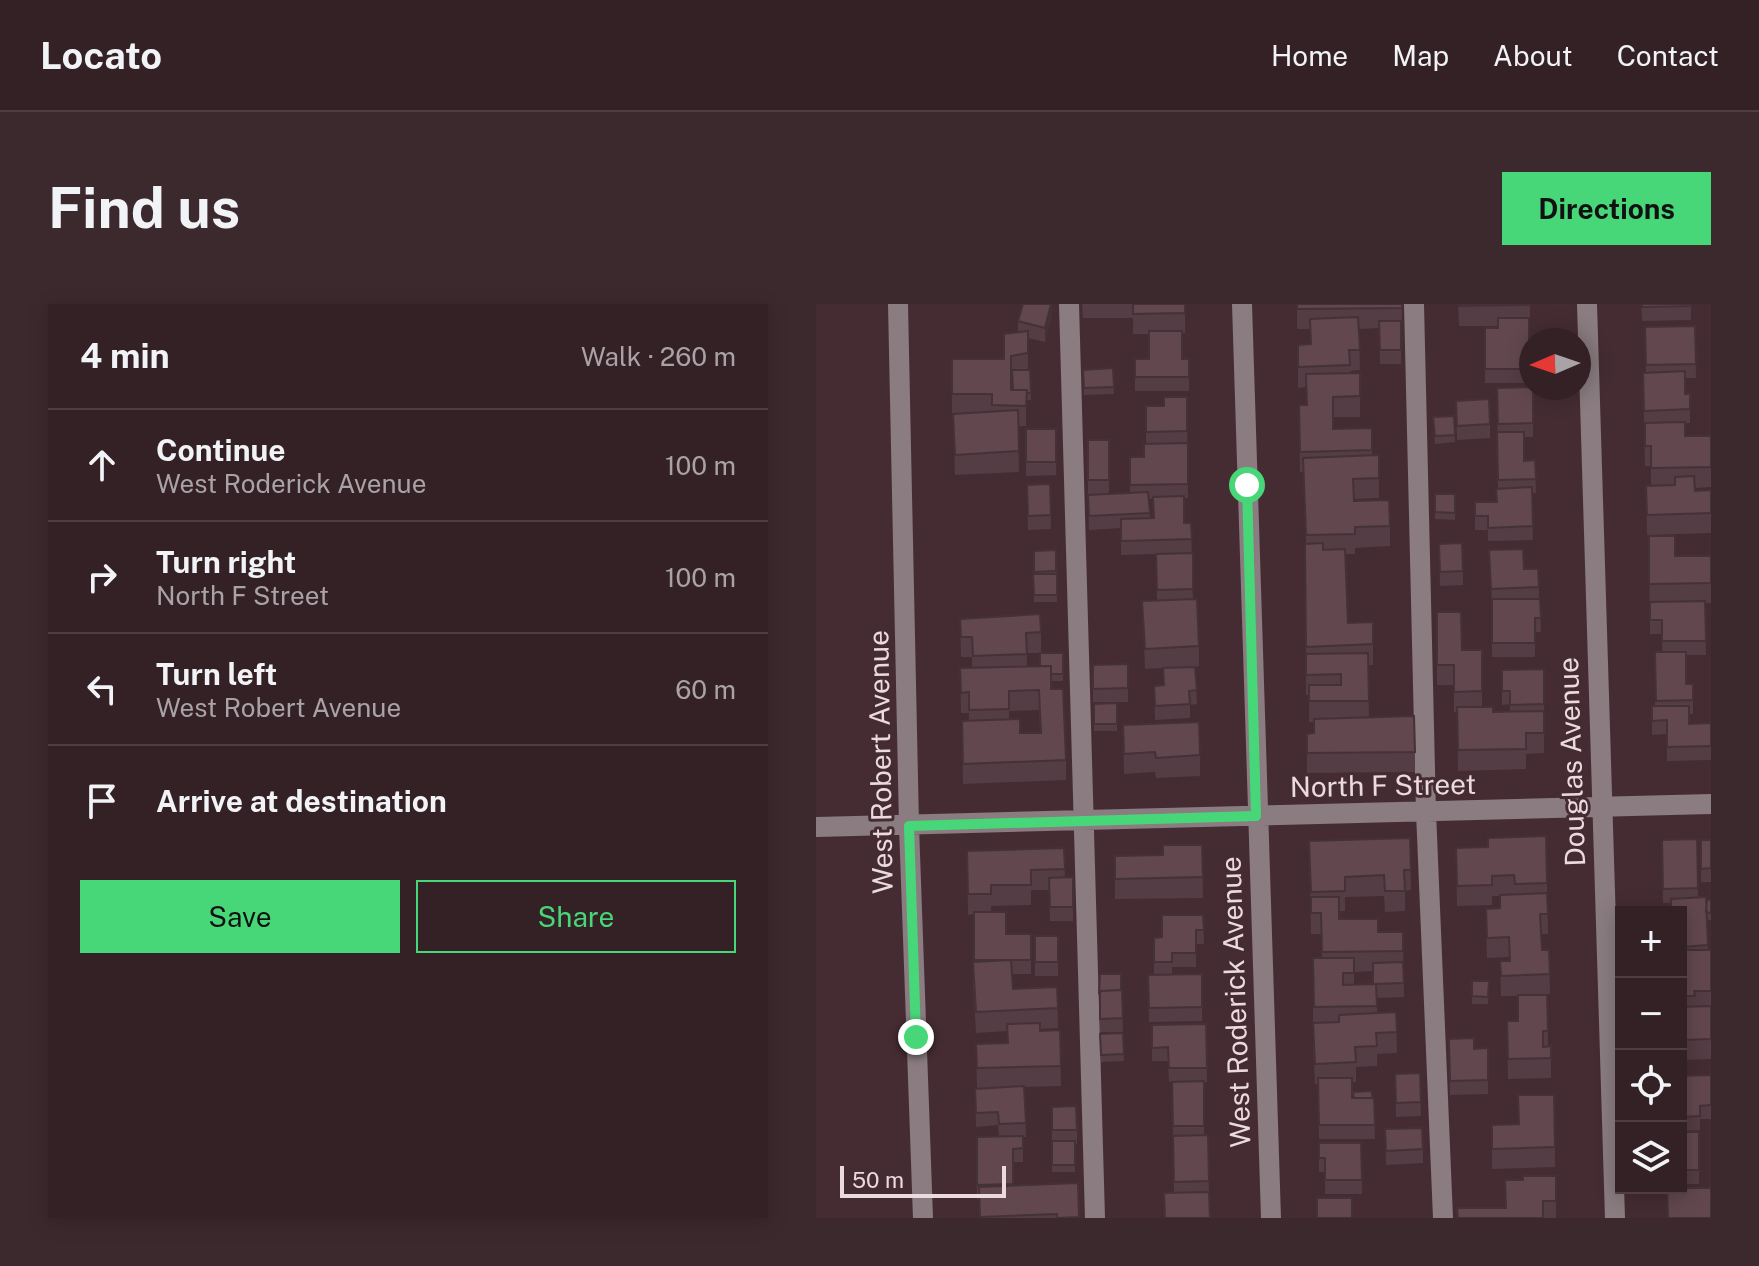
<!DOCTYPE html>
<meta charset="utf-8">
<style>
:root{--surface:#342126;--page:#3c292e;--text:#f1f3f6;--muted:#a9a3a7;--line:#4e3e43;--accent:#48d778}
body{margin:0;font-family:"Public Sans",sans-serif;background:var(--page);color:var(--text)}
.controls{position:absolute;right:24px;bottom:24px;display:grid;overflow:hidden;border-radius:0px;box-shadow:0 4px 20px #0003}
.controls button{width:72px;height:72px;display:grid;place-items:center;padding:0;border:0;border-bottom:2px solid var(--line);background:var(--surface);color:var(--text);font:40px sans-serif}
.compass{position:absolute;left:703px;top:24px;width:72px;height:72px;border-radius:50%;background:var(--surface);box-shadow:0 4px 20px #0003;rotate:268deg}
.scale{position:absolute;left:24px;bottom:20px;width:166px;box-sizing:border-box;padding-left:8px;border:4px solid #ebdbdf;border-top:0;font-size:22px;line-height:28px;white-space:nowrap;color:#ebdbdf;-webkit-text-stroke:6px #452c33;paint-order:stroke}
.stop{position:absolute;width:24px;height:24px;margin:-18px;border:6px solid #48d778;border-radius:50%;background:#fff}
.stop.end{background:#48d778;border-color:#fff;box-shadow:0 2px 8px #0008}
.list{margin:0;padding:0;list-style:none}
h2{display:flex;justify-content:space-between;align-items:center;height:104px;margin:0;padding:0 32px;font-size:34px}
h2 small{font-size:26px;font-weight:400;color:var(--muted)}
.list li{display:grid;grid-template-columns:52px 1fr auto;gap:24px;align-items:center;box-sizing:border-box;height:112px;padding:0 32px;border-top:2px solid var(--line)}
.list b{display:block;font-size:30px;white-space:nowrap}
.list p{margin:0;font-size:26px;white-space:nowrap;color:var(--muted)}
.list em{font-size:26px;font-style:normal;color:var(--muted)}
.actions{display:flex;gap:16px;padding:24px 32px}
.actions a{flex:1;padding:18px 0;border:2px solid var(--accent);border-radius:0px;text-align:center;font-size:28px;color:var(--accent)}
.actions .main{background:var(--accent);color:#111}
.icon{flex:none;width:44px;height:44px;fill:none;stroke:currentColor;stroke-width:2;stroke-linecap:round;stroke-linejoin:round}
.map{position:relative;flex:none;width:895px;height:914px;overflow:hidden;border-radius:0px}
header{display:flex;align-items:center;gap:48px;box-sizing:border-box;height:112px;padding:0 40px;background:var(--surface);border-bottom:2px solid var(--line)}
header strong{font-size:38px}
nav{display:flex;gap:44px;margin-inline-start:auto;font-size:28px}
.intro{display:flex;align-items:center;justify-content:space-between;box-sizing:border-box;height:192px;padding:0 48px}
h1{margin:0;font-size:56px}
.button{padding:20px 36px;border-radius:0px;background:var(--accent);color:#111;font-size:28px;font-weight:700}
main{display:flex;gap:48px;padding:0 48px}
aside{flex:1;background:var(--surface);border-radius:0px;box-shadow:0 4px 20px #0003}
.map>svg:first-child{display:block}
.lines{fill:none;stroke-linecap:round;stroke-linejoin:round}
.minor{stroke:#8a7c80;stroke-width:20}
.wall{fill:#543d44;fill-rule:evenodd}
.shaded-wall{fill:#453237}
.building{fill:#62474f;stroke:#453237;stroke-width:2}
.route{stroke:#48d778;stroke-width:10}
.labels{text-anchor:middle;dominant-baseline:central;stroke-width:6;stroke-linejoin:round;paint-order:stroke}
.street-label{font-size:28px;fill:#ebdbdf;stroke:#452c33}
</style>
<header>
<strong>Locato</strong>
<nav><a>Home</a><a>Map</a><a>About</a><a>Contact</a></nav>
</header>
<div class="intro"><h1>Find us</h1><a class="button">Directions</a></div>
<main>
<aside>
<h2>4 min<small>Walk · 260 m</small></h2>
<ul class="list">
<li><svg class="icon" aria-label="ahead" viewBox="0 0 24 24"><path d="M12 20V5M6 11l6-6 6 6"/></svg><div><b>Continue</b><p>West Roderick Avenue</p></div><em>100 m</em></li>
<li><svg class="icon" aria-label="right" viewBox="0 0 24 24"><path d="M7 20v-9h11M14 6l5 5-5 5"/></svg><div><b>Turn right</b><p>North F Street</p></div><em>100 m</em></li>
<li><svg class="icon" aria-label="left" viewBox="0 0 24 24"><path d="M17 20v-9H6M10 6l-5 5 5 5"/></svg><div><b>Turn left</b><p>West Robert Avenue</p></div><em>60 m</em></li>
<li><svg class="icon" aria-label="arrive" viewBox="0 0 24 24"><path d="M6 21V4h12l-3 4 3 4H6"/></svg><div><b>Arrive at destination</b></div></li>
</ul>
<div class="actions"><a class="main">Save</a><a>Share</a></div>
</aside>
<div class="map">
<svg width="895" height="914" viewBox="0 0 895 914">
<rect width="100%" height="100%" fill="#452c33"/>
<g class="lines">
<!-- minor -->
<path class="minor" d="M82 0 93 522 107 914
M253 0 279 914
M426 0 455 914
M598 0 610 508 627 914
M771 0 799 914
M0 523 895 500"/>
</g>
<!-- wall -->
<path class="wall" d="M266 0H369V29H366V55H373V87H319V55H333V30H317V14H267Z
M481 0H586L585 60H564L563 24 543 25 544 66 534 67V69H544V113H517V125L556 124V151H563V194L538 195V197L574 222V242L539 244V250H529L532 319 557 318V361H552L553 413 598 412 599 468 491 469V430L498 429V418H493V391H490V240L487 168H484L483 101H490V83L482 84V41H494V25H481Z
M642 0H714V21H713V79H669V24H682V22H643Z
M825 0H875V16L826 17Z
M236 12 229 38 212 34V66H214L215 96H210V122H202L203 168 139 171 137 110H136V55H188L202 28V17Z
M879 22 880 74H869V90L874 105V119H869V132H895V183L879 184V187L895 186V229L831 231 830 182H835V162H829L827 69 830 68 829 23Z
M297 64 298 90 268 91 267 66Z
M681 84 717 119V133H708V157L719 156 720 189H716L717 236 672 237V226H659V198H680L682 185Z
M371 93 372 194H368V219H375L377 295 383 342V362L379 363 381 400 374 401V414L339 416 338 382H347V364L329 365 326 297 341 296 340 250 305 251V224L273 226 272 191 314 189V153H328L330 140V102H348ZM333 195H337V214H334Z
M640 97 674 120V134L641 136Z
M638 112 639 138 619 140 617 113Z
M210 125H240V171L210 172Z
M272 136H293V190H272Z
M234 180 235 225 212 226 211 181Z
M619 190H639V216L619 215Z
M833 232 859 252H895V299H889L890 351H870V380H877V410H873V420L895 419V456L851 457V430L836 431V402H839V348H846V330H834Z
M623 240 647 267V281L624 282Z
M240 246 241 298H218V247Z
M673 246 708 265 723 283V295H724L725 328H719V353H676V299Z
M621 308 646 346H666V403L677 408 694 407V400L686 401V366L728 365V449L710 450V465L642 467 641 408H638V381H621Z
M144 315 225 328V349H211V362H224L247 349V377H235V385L250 456V476L147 480 146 417H153V409H145L144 364 156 363V353H145ZM223 406 224 429H204L193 415V407Z
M312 360V398H277V361Z
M301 399V427H278V400Z
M307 421 384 451V472L340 474 339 468 308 470Z
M594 534 595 586 589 587V607L569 608 568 592 529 593V607H523V615L562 628H587L588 693 561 694V709L580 708 581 749 561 750V762L540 763V778H536V794H558L559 835H503L502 780H499L497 740V654H506L505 630H495L493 537ZM557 667V680L538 681V668Z
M881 535 882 593 890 606 895 596V616H891L892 646H895V755L865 756V608H855V599H847L846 536Z
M885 536H895V578H885Z
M386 541 387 594 299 595V552L347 551Z
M248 544 249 573H257V617H234L233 586H215V601L175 602V608L190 630H215V670H196L197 685 241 683 242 724 224 725V727L244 726 245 782 208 783 210 833H207V858H197V882L262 879 263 914H163V895H161V833L183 832 182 821 160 823 159 785 161 784 160 740 191 739V727L160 729 157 678 158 610 152 611 151 547Z
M640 544 731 579 732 630H725L726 646H733L734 690 709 691H731L732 743 735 742V774L692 775 691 717H702V692H685L684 657H693V653L671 654 670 625V605L684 604V592H676V601L641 602Z
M387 611 388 640H380V663H356V671L386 703V717L333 718 332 671H338V634L346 633Z
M219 632H242V672H219Z
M656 677H673L672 700H656Z
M306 686 307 728H284V697Z
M390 720 391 778H388V831H392L393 888 358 889 356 778H353L352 757H336V721Z
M307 729 308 757 285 758 284 730Z
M633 735 658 745 672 744V790L634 791Z
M604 769 605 812 580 813 579 770Z
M895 771V815H884V826L865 827V772Z
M236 803 261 826V840H259V868H236Z
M676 821 739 843V863L676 865Z
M569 825 607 845V859L570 861Z
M865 828H883V880H865Z
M503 839H545L546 890H509V868H503Z
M740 872V914H642L689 904 707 876Z"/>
<!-- shaded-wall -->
<path class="shaded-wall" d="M236 0V12L229 38V24Z"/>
<!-- building -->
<path class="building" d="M207 0H235L229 24 202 17Z
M317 0H369V9L317 10Z
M481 0H586V4L481 5Z
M643 0H714V1L643 2Z
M826 0H875V2L826 3Z
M542 13 544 46H533L534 61 482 63V41L495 40 494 15Z
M682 14H713V65H669V24H682Z
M563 17H585V46H564Z
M879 22 880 60 830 61 829 23Z
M212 27V49L195 52V86H211L210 102 176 101V90H136V55H188V30Z
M333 27H366V55H373V73H319V55H333Z
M297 64 298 83 268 84 267 66Z
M196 66H214L215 89H211V86H197Z
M869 67V90H874V105L828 107 827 69Z
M544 69V92L517 93V125L556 124V146L484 148 483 101H491L490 70Z
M715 83 717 84V119L682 120 681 84Z
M348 93H371V127L330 128V102H348Z
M673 95 674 120 641 122 640 97Z
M202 106 203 147 139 151 137 110Z
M638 112 639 131 619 132 617 113Z
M869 118V132H895V163L835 164V142H829V119Z
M210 125H240V158H210Z
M681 128H708V157L719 156 720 175 682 176Z
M272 136H293V176H272Z
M372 139V180L314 181V153H328V140Z
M563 151V174L537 175 538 197 573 196 574 222 539 223V230L490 231 487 154Z
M878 172 879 187 895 186V209L831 211 830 182 859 181V173Z
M234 180 235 211 212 212 211 181Z
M716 183 717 222 672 224V212H659V198H681L680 185Z
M332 188 334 209 273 212 272 191Z
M619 190H639V209L619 208Z
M368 192V219H375L376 235 305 237V215L338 214 337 193Z
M833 232H859V252H895V279L833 280Z
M507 239V246L529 245 532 319 557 318V340L490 343 489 240Z
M646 239 647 267 624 268 623 240Z
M707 245 708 265H722L723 283 675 285 673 246Z
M240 246V267L218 268V247Z
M377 249V285L341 286 340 250Z
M217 270H241V291H218Z
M381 295 383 342 329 345 326 297Z
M676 295H724L725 314H719V339H676Z
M889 297 890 337H846V316H834V298Z
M621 308H645L646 346H666V387L638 388V361H621Z
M224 310 225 328 210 329 211 350 157 352 156 333H145L144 315Z
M839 348H870V380H877V396L840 397Z
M224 349H247V370H235V362H224Z
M552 349 553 397H493V381H525V370L490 371V350Z
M312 360V384L277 385V361Z
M235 362V385H247L250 456 147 460 146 417 204 415V429H225L224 408 223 386 193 387V405L153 406V388L145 389 144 364Z
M379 363 381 386 373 387 374 400 339 402 338 382 348 381 347 364Z
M728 365V400L694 401V387H686V366Z
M301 399V420H278V400Z
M836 402H873V420L895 419V442L851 443V416L836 417Z
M641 403H677V408L728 407V429H710V445L642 446Z
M598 412 599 448 491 449V430L498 429V415Z
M383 418 384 451 340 454 339 448 308 450 307 421Z
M730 532 731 579 699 580 698 571 676 572V581L641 582 640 544 672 543V534Z
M594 534 595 566H588L589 587H569L568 571 529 573V587L495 588 493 537Z
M881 535 882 584 847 585 846 536Z
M885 536H895V564L885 565Z
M347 541H386L387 573 299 575V552L347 551Z
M248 544 249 565 215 566V581H175V590H152L151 547Z
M257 573V603H234L233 574Z
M731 589 732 610H724L726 646H733L734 670 685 672 684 657H694L693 633 671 634 670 605 684 604V591Z
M495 593H523V615H562V628H587V647L506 648 505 609H495Z
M890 593 892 641 865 643V608H855V595Z
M891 596H895V609L890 608Z
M158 608H190V630H215V656H158Z
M346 611H387L388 626H380V649H356V658H338V634L346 633Z
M219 632H242V658H219Z
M865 646H895V687H878L879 692H865Z
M497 654H538V669H527V681L560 680 561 702 498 703Z
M195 656 197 685 241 683 242 704 160 708 157 658Z
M587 658 588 679 557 680V659Z
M284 670H305V686L284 687 283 690Z
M386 670V703L333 704 332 671Z
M656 677H673L672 693 656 692Z
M306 686 307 714 284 715V687Z
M702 691H731L732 727H727V743L735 742V754L692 755 691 717H702Z
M895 702V735L865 736V703Z
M580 708 581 728 560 729 561 742 539 743 540 758 499 760 497 719 523 718V711Z
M224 719V727L244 726 245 762 161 764 160 740 192 739 191 720Z
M390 720 391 764H353L352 743 336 744V721Z
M307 729 308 750 285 751 284 730Z
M658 734V745L672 744V776L634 777 633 735Z
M604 769 605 798 580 799 579 770Z
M895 771V801L884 802V812L865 813V772Z
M502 774H536V794H558L559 821H503Z
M388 777V822H357L356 778Z
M208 782 210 819 183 820 182 808 160 809 159 785Z
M556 787V794H538L537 788Z
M702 791H738L739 843 676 845V821L703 820Z
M260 802 261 826H236V803Z
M606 824 607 845 570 847 569 825Z
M865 828H883V866H865Z
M392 831 393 877 358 878 357 832Z
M207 832V844L197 845V880L161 881V833Z
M236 837H259V861H236Z
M503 839H545L546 876H509V854H503Z
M707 872H740V897H727V914H642L641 904H690L689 876H707Z
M262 879 263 913 241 914V910L164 913 163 883Z
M851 884H895V914H852Z
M393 888 394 914H349L348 889Z
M501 894H536V914H501Z"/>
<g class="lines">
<!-- route -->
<path class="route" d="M100 733 93 522 440 512 431 181"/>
</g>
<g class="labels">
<!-- street labels -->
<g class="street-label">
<text transform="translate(64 458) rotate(-91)">West Robert Avenue</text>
<text transform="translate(755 458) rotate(-92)">Douglas Avenue</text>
<text transform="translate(567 481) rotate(-1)">North F Street</text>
<text transform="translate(419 698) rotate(-92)">West Roderick Avenue</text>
</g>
</g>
</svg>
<div class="controls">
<button>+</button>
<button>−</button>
<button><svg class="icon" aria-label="locate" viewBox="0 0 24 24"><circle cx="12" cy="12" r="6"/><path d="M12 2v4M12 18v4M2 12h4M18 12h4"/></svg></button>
<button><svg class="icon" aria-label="layers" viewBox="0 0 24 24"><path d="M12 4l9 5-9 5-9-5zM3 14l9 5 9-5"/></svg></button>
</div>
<svg class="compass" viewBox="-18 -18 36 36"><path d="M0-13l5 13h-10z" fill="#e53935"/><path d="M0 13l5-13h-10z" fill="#a9a3a7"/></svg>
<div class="scale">50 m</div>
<div class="stop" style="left:431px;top:181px"></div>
<div class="stop end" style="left:100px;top:733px"></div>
</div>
</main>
